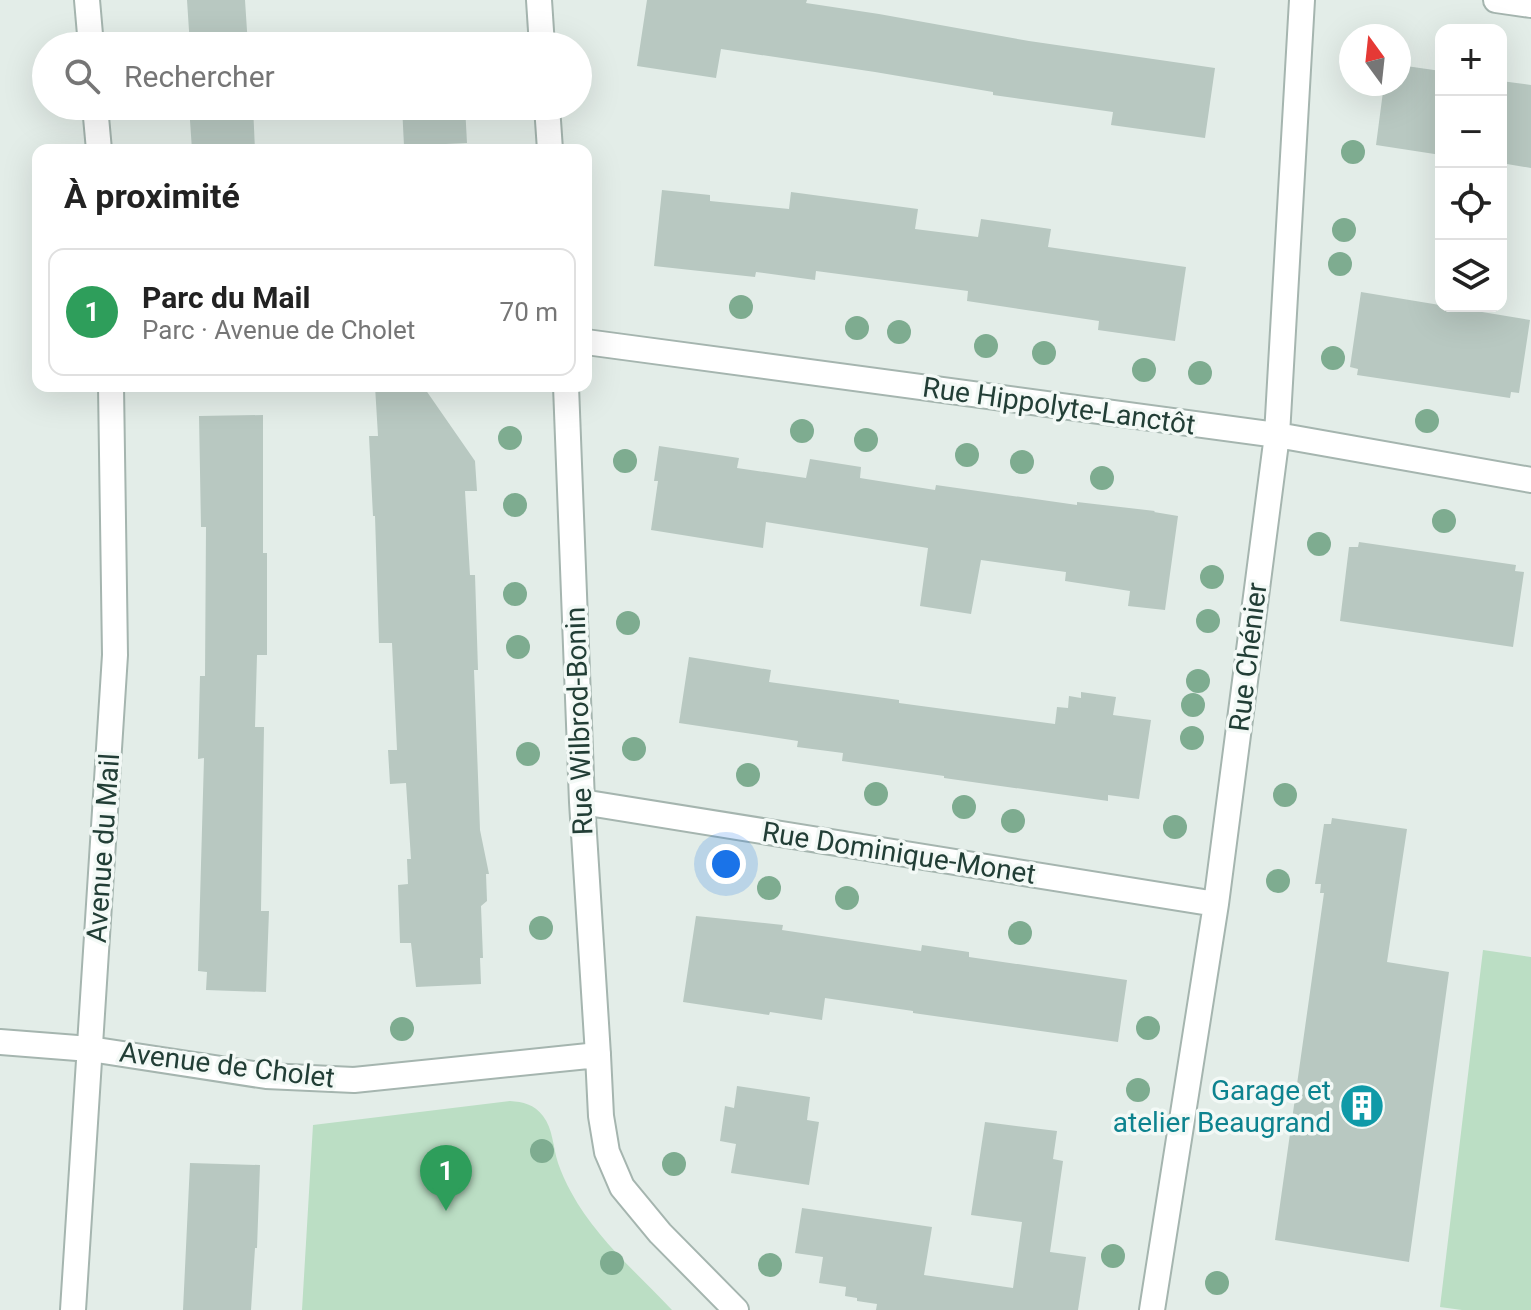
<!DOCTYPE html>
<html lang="fr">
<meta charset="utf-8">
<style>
:root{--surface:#fff;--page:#f2f2f2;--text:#222;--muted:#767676;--line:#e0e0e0;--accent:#2563eb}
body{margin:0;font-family:Roboto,sans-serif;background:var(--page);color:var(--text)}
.controls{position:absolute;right:24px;top:24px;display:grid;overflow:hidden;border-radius:16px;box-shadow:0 8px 32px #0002}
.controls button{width:72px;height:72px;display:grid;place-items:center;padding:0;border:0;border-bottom:2px solid var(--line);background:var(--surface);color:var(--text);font:40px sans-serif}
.compass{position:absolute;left:1339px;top:24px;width:72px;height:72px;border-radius:50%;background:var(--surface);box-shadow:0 8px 32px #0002;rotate:345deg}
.you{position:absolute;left:726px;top:864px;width:28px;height:28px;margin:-20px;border:6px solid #fff;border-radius:50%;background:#1a73e8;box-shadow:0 0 0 12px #1a73e833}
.badge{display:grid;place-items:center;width:52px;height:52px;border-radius:50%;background:var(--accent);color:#fff;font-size:26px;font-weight:700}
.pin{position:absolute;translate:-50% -66px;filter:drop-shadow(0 2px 4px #0008)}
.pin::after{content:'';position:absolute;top:42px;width:28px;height:24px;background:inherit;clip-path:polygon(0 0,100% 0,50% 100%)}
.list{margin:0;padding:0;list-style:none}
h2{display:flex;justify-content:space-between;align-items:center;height:104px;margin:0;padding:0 32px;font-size:34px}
h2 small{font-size:26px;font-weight:400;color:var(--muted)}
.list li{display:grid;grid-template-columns:52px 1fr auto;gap:24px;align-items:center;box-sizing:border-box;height:128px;margin:0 16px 16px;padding:0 16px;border:2px solid var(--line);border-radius:16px}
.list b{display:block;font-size:30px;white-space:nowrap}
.list p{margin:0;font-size:26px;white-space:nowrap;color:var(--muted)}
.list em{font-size:26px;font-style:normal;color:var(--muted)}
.icon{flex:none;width:44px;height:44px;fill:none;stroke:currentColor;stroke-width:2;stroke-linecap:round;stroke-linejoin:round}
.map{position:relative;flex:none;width:1531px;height:1310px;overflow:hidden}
.search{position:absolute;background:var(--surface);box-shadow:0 8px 32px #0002;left:32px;top:32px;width:560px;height:88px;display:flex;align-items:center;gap:20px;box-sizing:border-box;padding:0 28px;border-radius:44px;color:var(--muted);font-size:30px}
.panel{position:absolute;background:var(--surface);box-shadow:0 8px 32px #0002;left:32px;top:144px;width:560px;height:248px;border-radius:16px}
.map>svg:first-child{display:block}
.green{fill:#bbdec4}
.building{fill:#b8c8c1}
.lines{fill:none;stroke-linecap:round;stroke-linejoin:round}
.minor-casing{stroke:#a5b5af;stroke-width:28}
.tertiary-casing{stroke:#a5b5af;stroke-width:28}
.minor{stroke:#fff;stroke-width:24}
.tertiary{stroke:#fff;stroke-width:24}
.tree{fill:#7eac90}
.labels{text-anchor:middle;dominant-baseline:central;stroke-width:7;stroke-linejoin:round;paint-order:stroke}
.street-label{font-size:28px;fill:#223e36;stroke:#f3f9f6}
.culture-label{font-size:28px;fill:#0d838f;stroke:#f3f9f6;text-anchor:end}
</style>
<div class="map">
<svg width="1531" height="1310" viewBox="0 0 1531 1310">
<rect width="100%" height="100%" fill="#e3ede8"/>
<!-- green -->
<path class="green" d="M1483 950 1531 957V1310H1462L1440 1307Z
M510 1101C523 1102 534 1104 543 1116 553 1129 553 1147 558 1163 561 1172 566 1183 571 1192 595 1237 637 1273 672 1310H302L313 1125Z"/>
<!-- building -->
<path class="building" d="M187 0H245L248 46H190Z
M647 0H807L806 3 879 14 1029 41 1215 68 1205 138 1111 125 1113 112 993 95V92L875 72 721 49 716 78 637 66Z
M1399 65 1441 71V155L1376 145 1384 84H1399Z
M1501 81 1531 85V168L1501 163Z
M189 106H253L255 150H192Z
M402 106H465L467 143 404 146Z
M662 190 710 195V201L789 209 791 192 918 209 915 229 978 237 981 219 1051 229 1048 247 1186 267 1175 341 1098 330 1099 321 967 301 968 291 816 271 815 280 756 272 755 277 654 266Z
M1361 292 1530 320 1519 393 1511 392 1510 398 1357 375 1358 369 1350 367Z
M375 386H423L475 461 477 491H465L470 575H475L478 670H474L480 830 489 874H486L487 901 481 906 483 958H480L481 984 416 987 411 943H400L398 885 408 884 407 859H411L406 783 390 784 388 750H397L392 643H379L375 516H373L369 436H378Z
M263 415V553H267V655H257L255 727H264L261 911H269L266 992 206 990 207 972 198 971 204 758 198 759 200 676H205L206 527H201L199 416Z
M659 446 739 458 737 468 806 478 810 459 861 467 860 478 935 490 936 485 1077 505V502L1155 511 1154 512 1178 516 1165 610 1128 606 1130 591 1065 581 1066 572 981 560 971 614 920 606 928 548 766 522 763 548 651 530 658 481H654Z
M1359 542 1516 565 1515 571 1524 572 1513 647 1340 621 1349 547H1358Z
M689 657 771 670 769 682 899 700V703L1055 724 1057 707 1068 708 1069 696 1081 698V692L1116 697 1113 715 1151 720 1139 799 1108 795V801L944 778V776L842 761 843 753 797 747 798 741 679 723Z
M1332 818 1407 829 1387 962 1449 972 1409 1262 1275 1240 1324 893H1320L1321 884H1315L1324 824H1331Z
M696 916 783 925 782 930 921 951 922 945 969 952V957L1127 980 1118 1042 913 1013V1011L825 998 822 1020 770 1012 769 1015 683 1002Z
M737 1086 810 1097 807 1120 819 1122 809 1185 731 1173 736 1144 720 1141 725 1106 734 1108Z
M985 1122 1057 1131 1053 1159 1063 1161 1050 1252 1086 1257 1078 1310H876L877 1304 857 1301V1298L845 1296 846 1287 819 1283 823 1257 795 1253 802 1208 932 1227 924 1275 1013 1288 1022 1222 971 1215Z
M190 1163 260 1165 257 1248H255L251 1310H183Z"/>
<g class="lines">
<!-- minor casing -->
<g class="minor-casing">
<path id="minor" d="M87 0 91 46
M539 0 542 46
M1496 0 1531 5
M95 106 99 150
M547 106 550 150
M586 342 1277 435 1531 480
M566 386 582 802 598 1055
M582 802 1216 904
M73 1310 115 655 111 386
M1152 1310 1216 904 1277 435 1302 0"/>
</g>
<!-- tertiary casing -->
<g class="tertiary-casing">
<path id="tertiary" d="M0 1042 90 1049 266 1076 354 1080 598 1055 601 1116 607 1152 622 1187 660 1233 736 1310"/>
</g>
<!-- minor -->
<use href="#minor" class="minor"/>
<!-- tertiary -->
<use href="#tertiary" class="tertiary"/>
</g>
<!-- trees -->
<g class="tree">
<circle cx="1353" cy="152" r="12"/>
<circle cx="1344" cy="230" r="12"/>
<circle cx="1340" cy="264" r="12"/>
<circle cx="741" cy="307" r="12"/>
<circle cx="857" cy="328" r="12"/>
<circle cx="899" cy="332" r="12"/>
<circle cx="986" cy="346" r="12"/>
<circle cx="1044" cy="353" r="12"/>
<circle cx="1333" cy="358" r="12"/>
<circle cx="1144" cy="370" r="12"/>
<circle cx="1200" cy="373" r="12"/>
<circle cx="1427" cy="421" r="12"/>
<circle cx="802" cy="431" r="12"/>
<circle cx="510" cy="438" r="12"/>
<circle cx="866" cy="440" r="12"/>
<circle cx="967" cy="455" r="12"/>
<circle cx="625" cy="461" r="12"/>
<circle cx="1022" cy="462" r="12"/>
<circle cx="1102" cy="478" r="12"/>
<circle cx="515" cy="505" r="12"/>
<circle cx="1444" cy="521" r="12"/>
<circle cx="1319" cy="544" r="12"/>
<circle cx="1212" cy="577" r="12"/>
<circle cx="515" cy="594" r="12"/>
<circle cx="1208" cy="621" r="12"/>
<circle cx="628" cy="623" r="12"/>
<circle cx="518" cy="647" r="12"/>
<circle cx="1198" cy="681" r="12"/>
<circle cx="1193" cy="705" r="12"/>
<circle cx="1192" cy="738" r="12"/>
<circle cx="634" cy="749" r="12"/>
<circle cx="528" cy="754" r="12"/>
<circle cx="748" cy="775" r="12"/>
<circle cx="876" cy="794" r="12"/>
<circle cx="1285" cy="795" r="12"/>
<circle cx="964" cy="807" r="12"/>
<circle cx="1013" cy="821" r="12"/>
<circle cx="1175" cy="827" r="12"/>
<circle cx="1278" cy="881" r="12"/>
<circle cx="769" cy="888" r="12"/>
<circle cx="847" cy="898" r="12"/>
<circle cx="541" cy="928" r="12"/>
<circle cx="1020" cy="933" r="12"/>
<circle cx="1148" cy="1028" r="12"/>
<circle cx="402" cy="1029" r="12"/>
<circle cx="1138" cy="1090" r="12"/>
<circle cx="542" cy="1151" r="12"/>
<circle cx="674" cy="1164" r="12"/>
<circle cx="1113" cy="1256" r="12"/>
<circle cx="612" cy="1263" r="12"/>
<circle cx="770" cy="1265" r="12"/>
<circle cx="1217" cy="1283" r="12"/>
</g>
<!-- icons -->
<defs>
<g id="building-disc" transform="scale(2.3)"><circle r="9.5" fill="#0f9aa8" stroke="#f3f9f6"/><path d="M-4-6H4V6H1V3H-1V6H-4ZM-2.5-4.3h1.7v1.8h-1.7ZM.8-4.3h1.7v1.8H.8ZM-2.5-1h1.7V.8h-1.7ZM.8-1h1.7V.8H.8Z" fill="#fff"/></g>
</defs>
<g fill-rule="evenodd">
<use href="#building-disc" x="1362" y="1106"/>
</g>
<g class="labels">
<!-- street labels -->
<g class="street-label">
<text transform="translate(1059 406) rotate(8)">Rue Hippolyte-Lanctôt</text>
<text transform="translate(1248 657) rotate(-83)">Rue Chénier</text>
<text transform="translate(579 721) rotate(-92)">Rue Wilbrod-Bonin</text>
<text transform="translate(103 848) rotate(-86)">Avenue du Mail</text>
<text transform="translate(899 853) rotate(9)">Rue Dominique-Monet</text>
<text transform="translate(227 1065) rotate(7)">Avenue de Cholet</text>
</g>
<!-- culture labels -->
<g class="culture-label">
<text x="1331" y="1090">Garage et<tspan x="1331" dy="32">atelier Beaugrand</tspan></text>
</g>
</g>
</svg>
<div class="controls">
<button>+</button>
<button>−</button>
<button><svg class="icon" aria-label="locate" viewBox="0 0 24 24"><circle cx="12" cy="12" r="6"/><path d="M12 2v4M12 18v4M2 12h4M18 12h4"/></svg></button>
<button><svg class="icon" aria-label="layers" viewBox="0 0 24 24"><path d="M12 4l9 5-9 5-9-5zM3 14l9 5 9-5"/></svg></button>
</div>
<svg class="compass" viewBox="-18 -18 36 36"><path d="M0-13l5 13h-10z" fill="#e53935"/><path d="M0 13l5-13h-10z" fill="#767676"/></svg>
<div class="you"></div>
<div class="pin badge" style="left:446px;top:1211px;background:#2e9e5b">1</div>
<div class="search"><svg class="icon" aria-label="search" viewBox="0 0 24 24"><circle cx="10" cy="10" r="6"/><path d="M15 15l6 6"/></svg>Rechercher</div>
<section class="panel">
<h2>À proximité<small></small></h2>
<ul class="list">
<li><span class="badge" style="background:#2e9e5b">1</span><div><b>Parc du Mail</b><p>Parc · Avenue de Cholet</p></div><em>70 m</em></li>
</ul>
</section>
</div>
